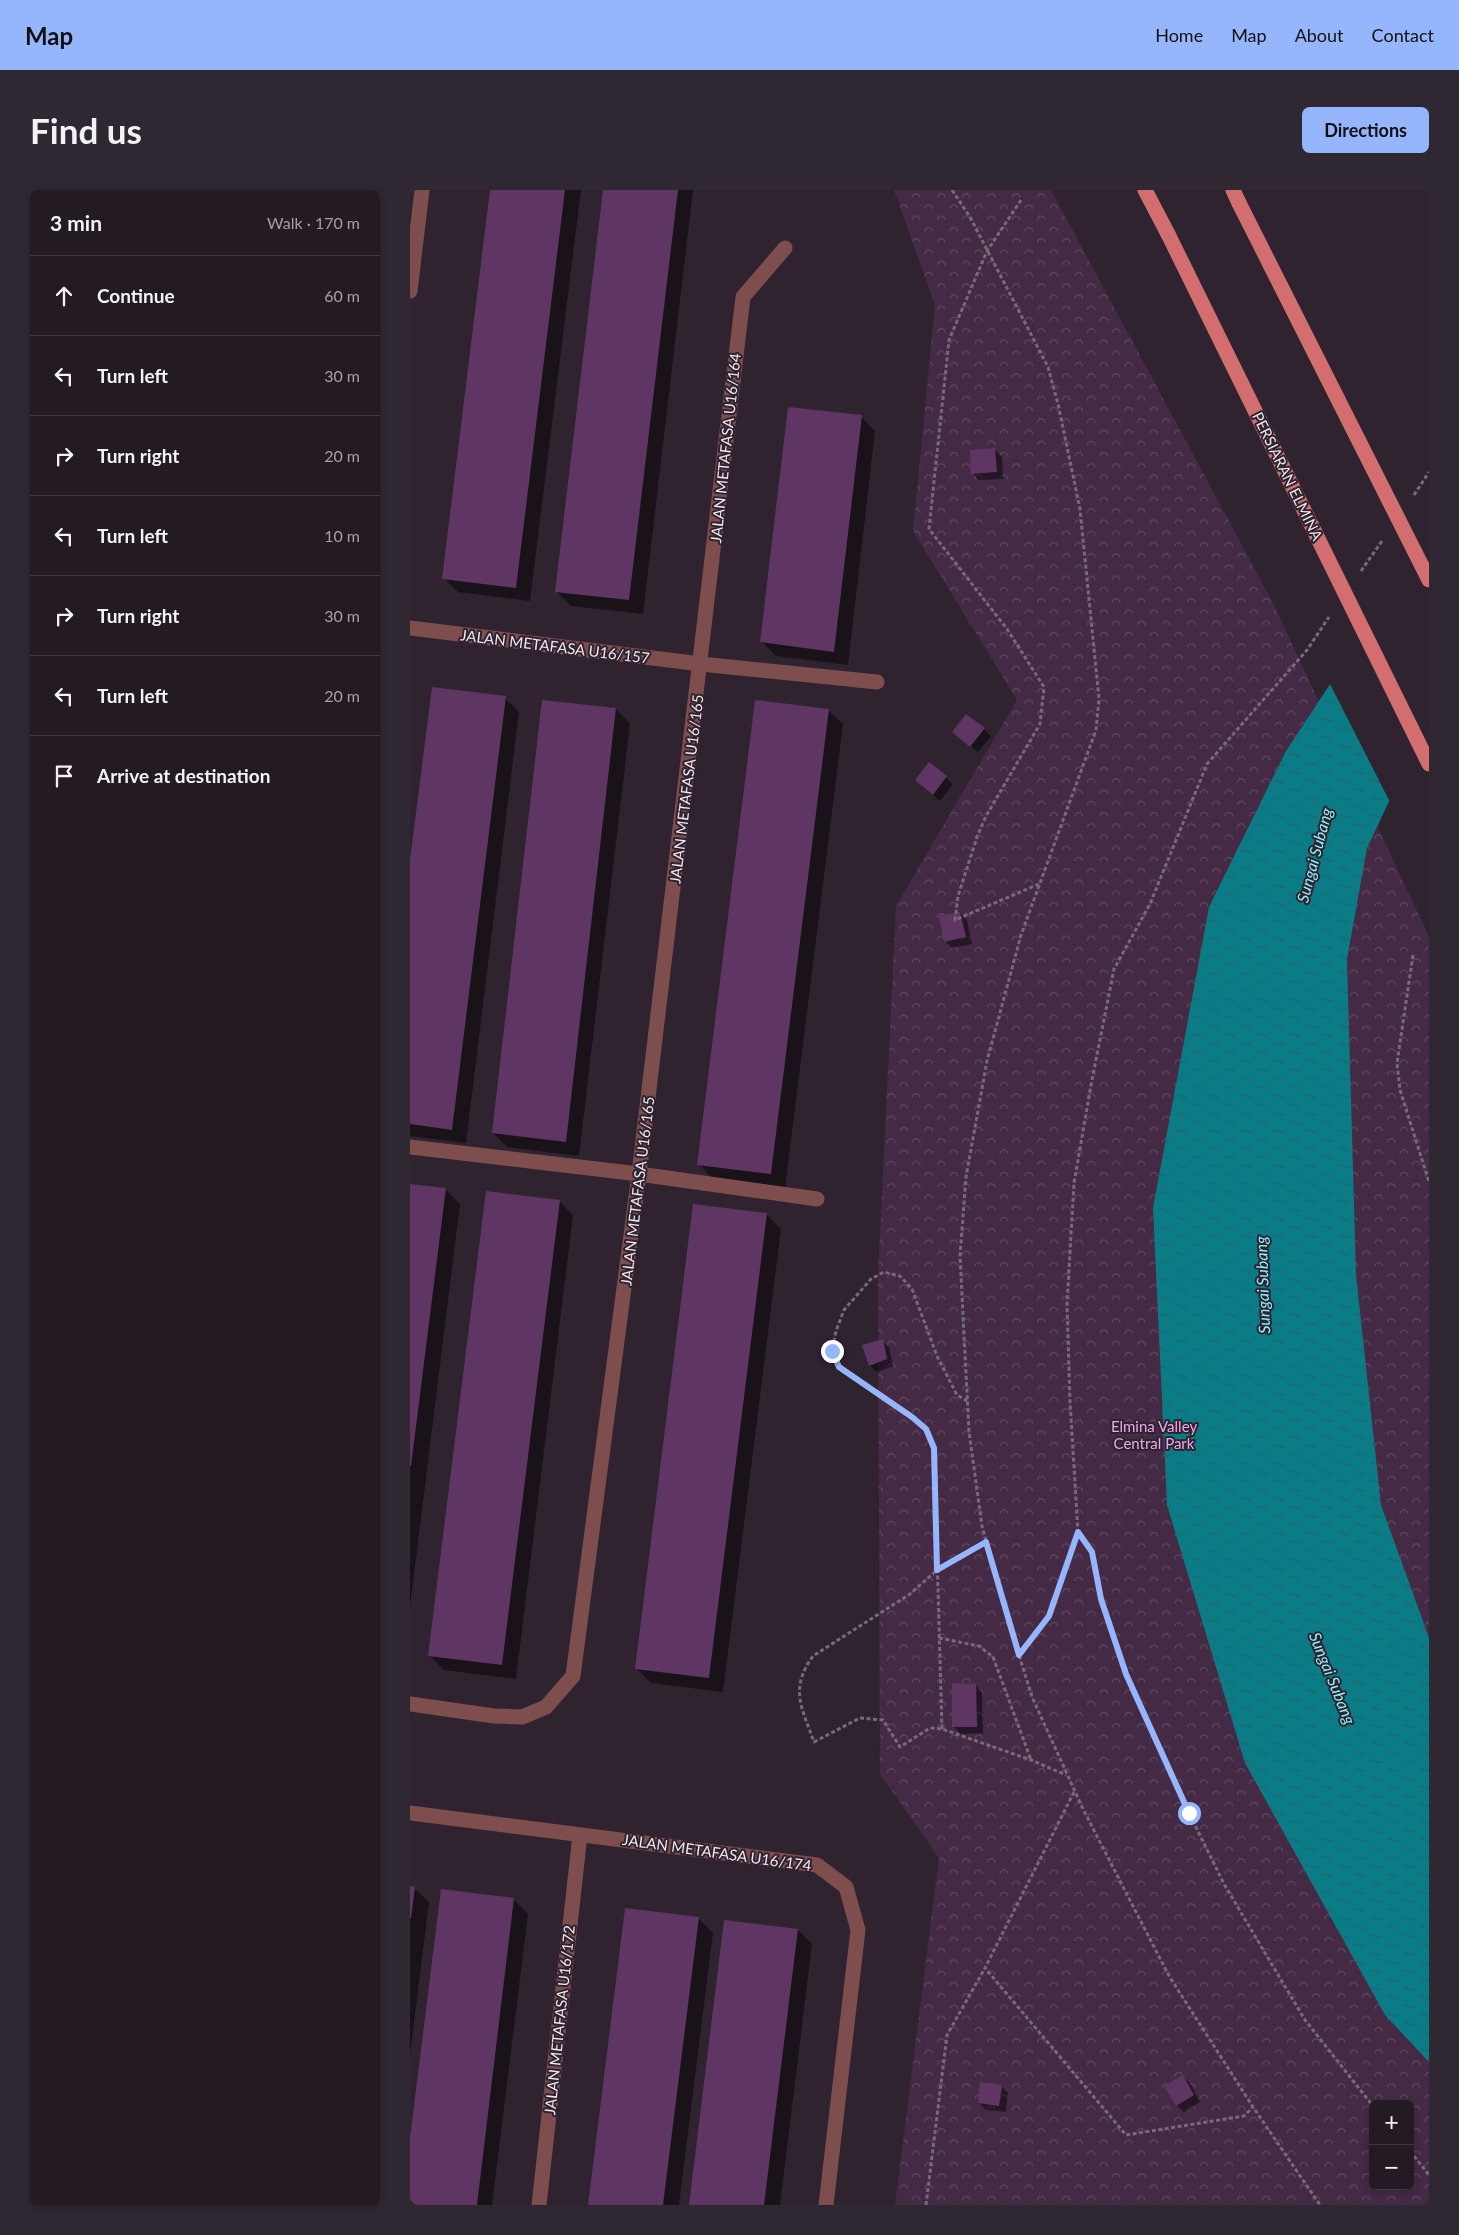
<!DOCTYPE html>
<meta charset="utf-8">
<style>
:root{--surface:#231a24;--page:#2f2731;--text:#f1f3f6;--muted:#a3a1a6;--line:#403841;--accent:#95b6fd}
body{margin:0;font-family:Lato,sans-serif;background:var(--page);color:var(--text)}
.controls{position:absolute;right:15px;bottom:15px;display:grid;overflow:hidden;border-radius:8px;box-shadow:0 2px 8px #0003}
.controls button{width:45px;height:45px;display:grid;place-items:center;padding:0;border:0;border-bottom:1px solid var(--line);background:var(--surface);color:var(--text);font:25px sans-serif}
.stop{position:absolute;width:15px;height:15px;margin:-11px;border:4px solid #95b6fd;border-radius:50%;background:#fff}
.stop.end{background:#95b6fd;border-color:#fff;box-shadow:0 1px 5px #0008}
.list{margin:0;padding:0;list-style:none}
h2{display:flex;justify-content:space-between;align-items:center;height:65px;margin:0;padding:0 20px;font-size:21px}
h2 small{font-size:16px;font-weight:400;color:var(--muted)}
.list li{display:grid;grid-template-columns:32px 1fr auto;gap:15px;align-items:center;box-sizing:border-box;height:80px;padding:0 20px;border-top:1px solid var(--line)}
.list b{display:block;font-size:19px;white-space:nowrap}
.list em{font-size:16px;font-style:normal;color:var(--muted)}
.icon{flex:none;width:28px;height:28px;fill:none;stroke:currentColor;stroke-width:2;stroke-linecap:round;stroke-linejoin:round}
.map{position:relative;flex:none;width:1019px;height:2015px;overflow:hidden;border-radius:8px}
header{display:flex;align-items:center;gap:30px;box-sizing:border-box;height:70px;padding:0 25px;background:var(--accent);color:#111}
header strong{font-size:24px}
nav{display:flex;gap:28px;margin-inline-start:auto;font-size:18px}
.intro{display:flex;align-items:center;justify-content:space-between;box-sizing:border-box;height:120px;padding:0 30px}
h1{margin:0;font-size:35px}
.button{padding:12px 22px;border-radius:8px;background:var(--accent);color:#111;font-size:18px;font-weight:700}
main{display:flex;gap:30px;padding:0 30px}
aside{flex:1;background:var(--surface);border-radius:8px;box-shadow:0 2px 8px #0003}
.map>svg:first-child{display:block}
.park{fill:url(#park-crowns);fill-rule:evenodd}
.water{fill:url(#water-ripples)}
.pier{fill:#2f2330}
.shadow{fill:#0007}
.building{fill:#5f3663}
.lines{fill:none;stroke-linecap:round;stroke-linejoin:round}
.path{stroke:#766b76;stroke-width:3;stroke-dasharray:4 2.5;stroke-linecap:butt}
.minor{stroke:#7e4d4d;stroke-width:15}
.major{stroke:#d26e70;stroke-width:15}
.major-bridge{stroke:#d26e70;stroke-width:15}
.route{stroke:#95b6fd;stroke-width:6}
.labels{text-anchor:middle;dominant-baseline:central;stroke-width:4;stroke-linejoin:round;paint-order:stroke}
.street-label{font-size:15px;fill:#efe7ef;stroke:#2f2330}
.park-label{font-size:15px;fill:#eba8ed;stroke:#2f2330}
.water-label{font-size:16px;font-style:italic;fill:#8ef1fe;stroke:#2f2330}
</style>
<header>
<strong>Map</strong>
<nav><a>Home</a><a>Map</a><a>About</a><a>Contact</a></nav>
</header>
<div class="intro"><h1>Find us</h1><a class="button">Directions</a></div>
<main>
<aside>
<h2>3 min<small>Walk · 170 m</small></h2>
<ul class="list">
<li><svg class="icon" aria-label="ahead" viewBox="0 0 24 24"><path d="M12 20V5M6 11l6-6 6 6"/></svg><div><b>Continue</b></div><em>60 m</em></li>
<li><svg class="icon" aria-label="left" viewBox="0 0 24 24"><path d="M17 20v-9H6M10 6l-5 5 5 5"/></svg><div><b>Turn left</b></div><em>30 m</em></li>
<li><svg class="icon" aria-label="right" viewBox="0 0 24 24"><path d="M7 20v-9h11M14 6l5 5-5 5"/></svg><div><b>Turn right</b></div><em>20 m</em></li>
<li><svg class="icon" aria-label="left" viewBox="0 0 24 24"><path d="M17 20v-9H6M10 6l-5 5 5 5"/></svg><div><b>Turn left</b></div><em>10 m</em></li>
<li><svg class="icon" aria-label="right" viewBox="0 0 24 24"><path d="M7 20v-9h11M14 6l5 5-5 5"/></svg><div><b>Turn right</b></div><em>30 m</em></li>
<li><svg class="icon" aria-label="left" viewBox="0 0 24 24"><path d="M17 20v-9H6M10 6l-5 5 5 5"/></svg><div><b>Turn left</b></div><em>20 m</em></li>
<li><svg class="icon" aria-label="arrive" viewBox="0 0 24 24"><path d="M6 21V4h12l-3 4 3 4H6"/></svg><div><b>Arrive at destination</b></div></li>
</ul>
</aside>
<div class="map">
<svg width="1019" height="2015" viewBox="0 0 1019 2015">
<defs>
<pattern id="park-crowns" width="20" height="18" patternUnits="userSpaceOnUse" patternTransform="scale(1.25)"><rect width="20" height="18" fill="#442a45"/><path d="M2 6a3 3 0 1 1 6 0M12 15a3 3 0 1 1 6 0" fill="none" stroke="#5f4960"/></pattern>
<pattern id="water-ripples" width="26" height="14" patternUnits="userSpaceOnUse" patternTransform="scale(1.25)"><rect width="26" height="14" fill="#0b7b86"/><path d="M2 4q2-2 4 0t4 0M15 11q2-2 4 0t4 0" fill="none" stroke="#26636a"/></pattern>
</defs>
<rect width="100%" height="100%" fill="#2f2330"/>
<!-- park -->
<path class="park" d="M484 0H641L862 411 1019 747V2015H485L529 1668 470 1584 468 1086 486 716 607 510 503 341 525 115ZM963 1914H1000V1996H963Z"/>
<!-- water -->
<path class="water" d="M1019 344V527L957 658 937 769 946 1085 971 1315 1019 1448V1872L975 1825 835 1573 757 1315 743 1018 799 717 876 561Z"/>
<!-- pier -->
<path class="pier" d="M1019 342V533L981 614 919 492Z"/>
<!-- shadow -->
<path class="shadow" d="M81 0H171L120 411 48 402 34 388Z
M194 0H283L233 424 161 416 146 401Z
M451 227 465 241 438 475 366 466 352 452Z
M585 260 592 267 593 289 569 290 562 283Z
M95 508 109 522 56 953 0 946V685Z
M134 511 206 519 220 534 169 966 97 957 83 943Z
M418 520 433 534 375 998 303 989 289 974Z
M574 539 581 546 568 562 551 548Z
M519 574 543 594 530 611 513 597Z
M550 723 557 730 562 754 542 758 535 751Z
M0 995 35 999 50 1014 0 1417Z
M149 1011 163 1025 106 1489 34 1480 19 1465Z
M356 1024 371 1039 313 1502 241 1493 227 1479Z
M472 1151 479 1157 483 1176 467 1182 460 1175Z
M565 1495 572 1502 573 1543 551 1544 544 1537Z
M0 1697 4 1698 19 1712 0 1865Z
M32 1701 104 1710 118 1724 82 2015H0V1958Z
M288 1728 303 1743 269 2015H180Z
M388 1740 402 1754 370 2015H281Z
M773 1887 780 1893 790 1912 774 1922 767 1916Z
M591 1896 598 1903 596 1922 576 1920 569 1913Z"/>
<!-- building -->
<path class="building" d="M80 0H155L106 398 32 389Z
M193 0H268L219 410 145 402Z
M378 217 452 225 424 462 350 452Z
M585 258 587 282 561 284 560 260Z
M22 497 96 506 42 940 0 934V670Z
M132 510 206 518 156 952 82 943Z
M345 510 419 519 361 984 287 975Z
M556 524 575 538 560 557 542 542Z
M519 572 537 586 523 605 505 590Z
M550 722 556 747 534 752 529 726Z
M0 994 36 998 1 1276H0Z
M76 1001 150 1010 92 1475 18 1466Z
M283 1014 357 1023 299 1488 225 1479Z
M473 1149 477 1169 459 1176 452 1155Z
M542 1493 566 1494 567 1537H542Z
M0 1696 5 1697 1 1728H0Z
M31 1699 104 1708 67 2015H0V1948Z
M215 1718 289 1727 253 2015H178Z
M314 1730 388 1739 354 2015H279Z
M773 1885 784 1905 766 1916 754 1896Z
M570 1892 592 1895 589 1916 568 1913Z"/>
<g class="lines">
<!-- path -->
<path class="path" d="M542 0 560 27 638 177 648 214 670 319 689 509 686 540 611 745 577 871 556 987 550 1066 559 1242 572 1336 584 1384 622 1507 673 1619 759 1786 843 1917 910 2015
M611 10 577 61 539 150 519 339 597 439 634 497 630 534 576 626 567 647 548 706 545 730 629 694
M1004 305 1019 282
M951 381 972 351
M1003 765 987 873 990 900 1019 992
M668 1342 682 1363 691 1409 716 1484 779 1623 814 1694 895 1830 963 1916
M576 1352 527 1380 500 1404 403 1466C379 1499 392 1518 404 1552L450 1528 473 1530 490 1557 520 1538 532 1539 621 1570 656 1585
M529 1448 569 1456 583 1467 621 1570
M610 1465 639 1426 668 1342 660 1212 657 1114 664 993 681 895 704 779 740 714 797 574 897 460 919 427
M532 1539 524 1258 516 1239 502 1227 429 1177 422 1161 426 1141 434 1120 461 1089 474 1082 490 1086 502 1099 527 1166 547 1205 557 1211
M664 1602 575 1778 716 1945 834 1926 843 1917
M1000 1961 1019 1985
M516 2015 537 1845 575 1778"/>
<!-- minor -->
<path class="minor" d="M0 101 12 0
M0 438 291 474 467 492
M0 957 229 984 407 1009
M0 1514 84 1526 112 1527 136 1517 163 1486 229 984 333 107 375 58
M0 1623 407 1675 436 1697 448 1740 416 2015
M129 2015 170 1645"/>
<!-- major -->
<path class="major" d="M735 0 758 44
M823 0 829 13"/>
<!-- major-bridge -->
<path class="major-bridge" d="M829 13 1019 390
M758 44 1019 574"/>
</g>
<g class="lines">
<!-- route -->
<path class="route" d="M422 1161 429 1177 502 1227 516 1239 524 1258 527 1380 576 1352 609 1465 639 1426 668 1342 682 1362 691 1409 716 1484 779 1623"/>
</g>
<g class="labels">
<!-- street labels -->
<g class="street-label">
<text transform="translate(315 258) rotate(-84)">JALAN METAFASA U16/164</text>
<text transform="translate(878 286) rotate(64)">PERSIARAN ELMINA</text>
<text transform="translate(145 456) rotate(7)">JALAN METAFASA U16/157</text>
<text transform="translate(276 599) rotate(-83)">JALAN METAFASA U16/165</text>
<text transform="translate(227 1001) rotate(-83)">JALAN METAFASA U16/165</text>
<text transform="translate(307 1662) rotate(8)">JALAN METAFASA U16/174</text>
<text transform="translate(149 1830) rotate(-84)">JALAN METAFASA U16/172</text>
</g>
<!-- park labels -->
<g class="park-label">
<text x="744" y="1236">Elmina Valley<tspan x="744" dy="17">Central Park</tspan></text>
</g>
<!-- water labels -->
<g class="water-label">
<text transform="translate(904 665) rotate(-75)">Sungai Subang</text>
<text transform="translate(852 1095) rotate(-92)">Sungai Subang</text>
<text transform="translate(923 1488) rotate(68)">Sungai Subang</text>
</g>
</g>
</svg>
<div class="controls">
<button>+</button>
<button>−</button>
</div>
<div class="stop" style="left:779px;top:1623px"></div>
<div class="stop end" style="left:422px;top:1161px"></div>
</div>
</main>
